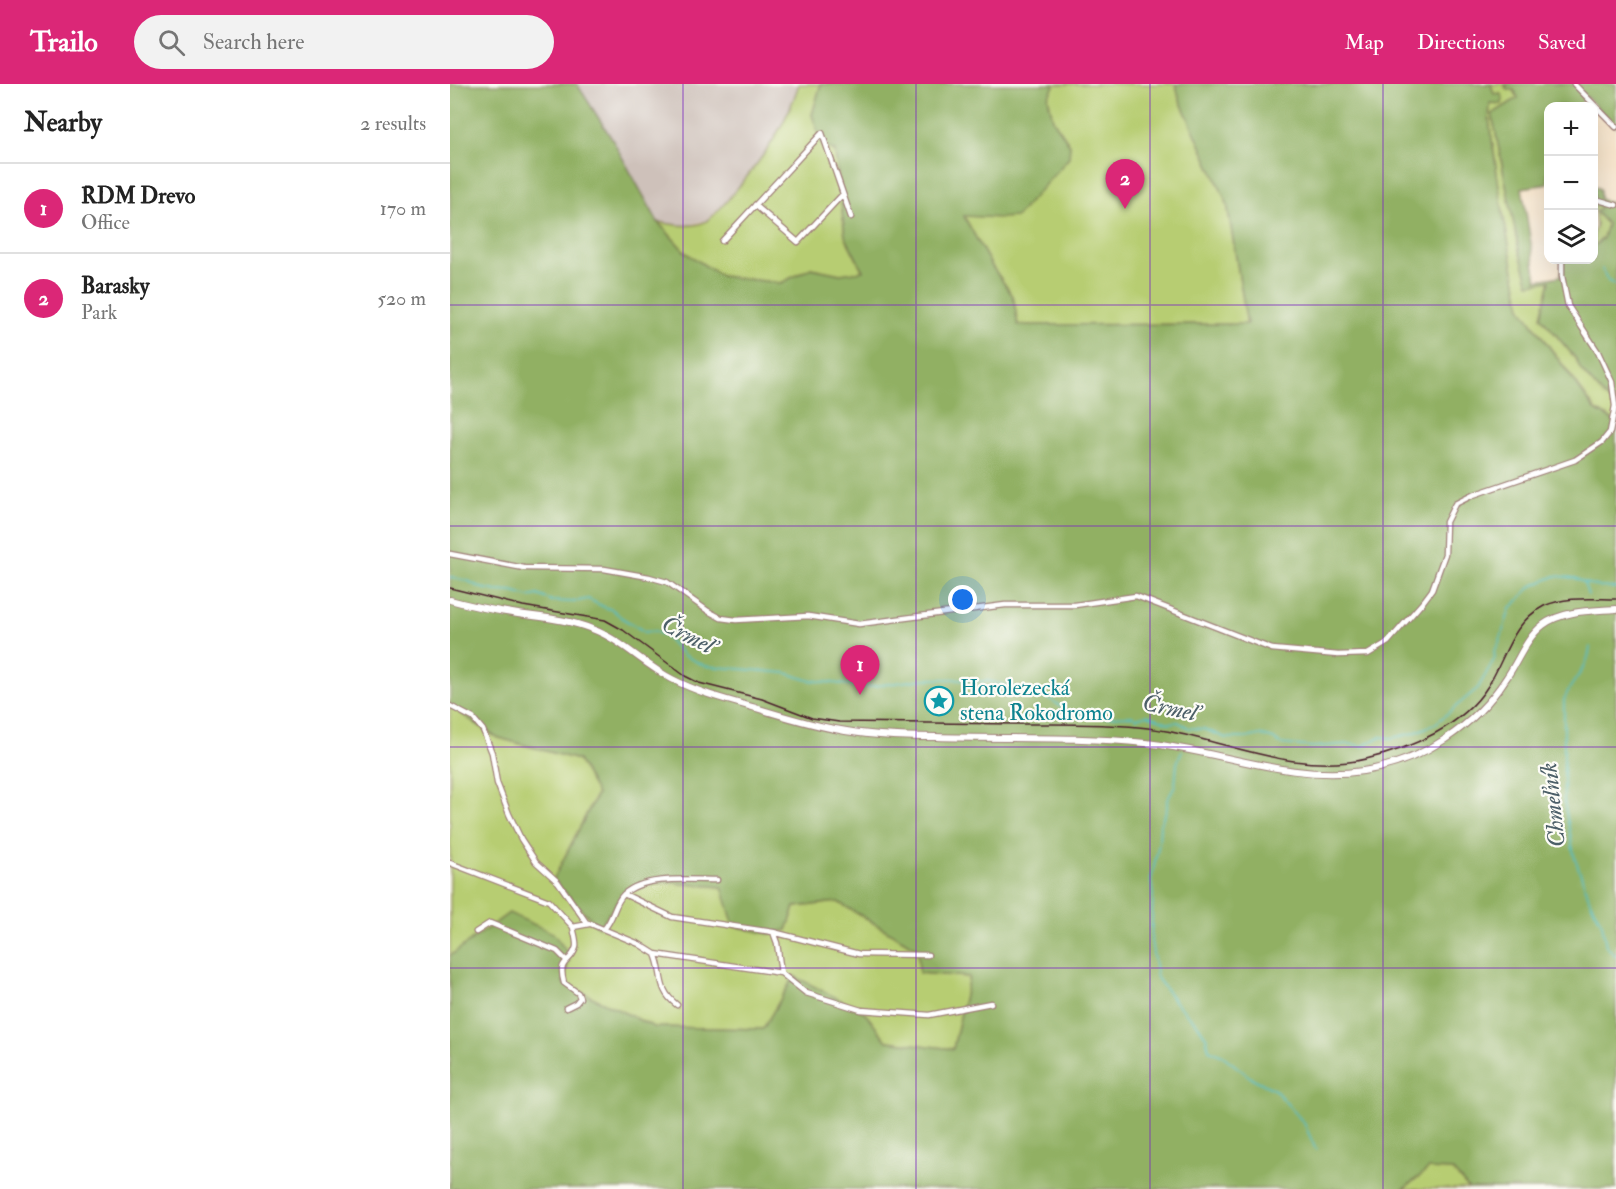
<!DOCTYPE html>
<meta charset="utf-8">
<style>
:root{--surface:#fff;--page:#f2f2f2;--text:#222;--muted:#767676;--line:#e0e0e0;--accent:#db2777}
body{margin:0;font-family:"IM FELL Double Pica",serif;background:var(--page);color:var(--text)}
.controls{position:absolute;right:18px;top:18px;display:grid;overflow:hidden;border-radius:12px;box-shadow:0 6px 24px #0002}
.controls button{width:54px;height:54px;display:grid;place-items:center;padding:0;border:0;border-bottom:2px solid var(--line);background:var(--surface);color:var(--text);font:30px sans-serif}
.you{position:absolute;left:513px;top:516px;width:21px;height:21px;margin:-15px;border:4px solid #fff;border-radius:50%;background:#1a73e8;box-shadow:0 0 0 9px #1a73e833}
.badge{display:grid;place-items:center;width:39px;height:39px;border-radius:50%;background:var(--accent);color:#fff;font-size:20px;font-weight:700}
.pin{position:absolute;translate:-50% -50px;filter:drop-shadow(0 2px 3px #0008)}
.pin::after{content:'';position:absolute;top:32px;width:21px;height:18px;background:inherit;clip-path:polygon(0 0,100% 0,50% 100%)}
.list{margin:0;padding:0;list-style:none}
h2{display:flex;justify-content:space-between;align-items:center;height:78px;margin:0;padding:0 24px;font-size:26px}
h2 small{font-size:20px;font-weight:400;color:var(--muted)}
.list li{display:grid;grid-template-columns:39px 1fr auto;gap:18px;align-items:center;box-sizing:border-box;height:90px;padding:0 24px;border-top:2px solid var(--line)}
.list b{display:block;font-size:22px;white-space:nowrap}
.list p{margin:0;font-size:20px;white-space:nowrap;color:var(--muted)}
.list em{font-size:20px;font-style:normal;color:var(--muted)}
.icon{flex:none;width:33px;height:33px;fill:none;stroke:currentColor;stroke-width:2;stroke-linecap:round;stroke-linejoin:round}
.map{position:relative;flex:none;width:1166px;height:1105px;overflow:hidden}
header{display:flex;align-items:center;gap:36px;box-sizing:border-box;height:84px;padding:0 30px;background:var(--accent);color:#fff}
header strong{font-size:28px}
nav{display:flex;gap:33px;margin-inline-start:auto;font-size:21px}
.search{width:420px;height:54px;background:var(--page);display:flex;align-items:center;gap:15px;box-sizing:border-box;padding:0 21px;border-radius:33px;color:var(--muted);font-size:22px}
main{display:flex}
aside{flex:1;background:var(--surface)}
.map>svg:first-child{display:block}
.industrial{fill:#cec1ba}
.green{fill:#b7cd72;stroke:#80764e;stroke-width:1.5}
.forest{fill:#91b064;stroke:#6e6848;stroke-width:1.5}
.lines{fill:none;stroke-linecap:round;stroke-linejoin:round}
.stream{stroke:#4fbec4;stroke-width:1.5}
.street-casing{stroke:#a0807a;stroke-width:7}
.secondary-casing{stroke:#a0807a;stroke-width:8}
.street{stroke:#fff;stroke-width:4.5}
.secondary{stroke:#fff;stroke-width:6}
.rail{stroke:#4a1f2b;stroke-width:1.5}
.grid{fill:none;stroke:#7b2cbf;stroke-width:1.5;stroke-opacity:0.55}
.labels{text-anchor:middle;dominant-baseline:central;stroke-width:4.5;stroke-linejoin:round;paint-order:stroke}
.culture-label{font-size:22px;fill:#0d838f;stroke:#fdfcf7;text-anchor:start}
.water-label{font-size:24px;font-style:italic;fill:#4c5f68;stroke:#fdfcf7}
</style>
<header>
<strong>Trailo</strong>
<div class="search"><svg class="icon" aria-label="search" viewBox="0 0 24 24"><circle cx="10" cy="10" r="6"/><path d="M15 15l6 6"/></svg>Search here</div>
<nav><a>Map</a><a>Directions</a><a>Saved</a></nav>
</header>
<main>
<aside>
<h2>Nearby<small>2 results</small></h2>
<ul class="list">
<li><span class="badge">1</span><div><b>RDM Drevo</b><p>Office</p></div><em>170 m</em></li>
<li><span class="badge">2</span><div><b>Barasky</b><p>Park</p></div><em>520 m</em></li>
</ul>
</aside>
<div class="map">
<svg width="1166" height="1105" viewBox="0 0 1166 1105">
<rect width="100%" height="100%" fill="#fdfcf7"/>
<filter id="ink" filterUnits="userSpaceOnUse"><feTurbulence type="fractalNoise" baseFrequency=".0167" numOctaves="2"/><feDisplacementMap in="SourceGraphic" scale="12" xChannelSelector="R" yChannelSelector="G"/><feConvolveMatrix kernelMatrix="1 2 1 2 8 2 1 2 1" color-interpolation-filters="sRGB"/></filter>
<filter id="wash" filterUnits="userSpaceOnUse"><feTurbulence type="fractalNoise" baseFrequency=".008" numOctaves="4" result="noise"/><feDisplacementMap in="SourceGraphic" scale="24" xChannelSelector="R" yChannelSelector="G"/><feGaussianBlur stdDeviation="1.35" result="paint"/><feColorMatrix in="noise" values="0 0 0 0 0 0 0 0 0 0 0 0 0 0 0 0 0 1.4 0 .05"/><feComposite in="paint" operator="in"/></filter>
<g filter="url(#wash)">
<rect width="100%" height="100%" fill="#f5e2c8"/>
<!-- industrial -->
<path class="industrial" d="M127 0H349L341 24 322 61 306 82 276 118 257 136 233 142 208 138 162 55Z"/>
<!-- green -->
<path class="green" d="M349 0H371L362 31 385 66 395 152 413 188 390 190 361 184 331 199 271 192 236 169 208 138C224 141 243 145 258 136 268 129 278 115 286 106 314 73 336 41 349 0Z
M605 0H726L729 14 777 119 797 240 568 241 563 212 541 181 514 132 550 133 620 61 603 36 598 13Z
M1041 0H1059L1056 2 1064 6 1068 14 1042 30 1069 166 1079 199 1100 197 1091 233 1126 275 1131 286 1153 311 1166 322V338L1146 326 1071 224 1053 130 1039 35 1040 19 1052 20 1053 15 1044 11Z
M1149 120 1151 124 1147 129 1157 140 1153 154 1144 162V147L1146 143 1144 123Z
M0 622 46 653 128 676 147 709 103 796 149 843 176 806 212 798 272 803 337 846 345 823 388 818 468 865 470 889 519 893 503 965 437 957 414 928 313 945 204 943 113 899 59 829 0 872Z
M979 1085 1002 1086 1019 1105H953Z"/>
<!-- forest -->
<path class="forest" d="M0 0H127L162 55 208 138 236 169 271 192 331 199 361 184 390 190 413 187 395 152 385 67 372 61 362 31 371 0H605L598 13 603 36 620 61 619 74 566 133 551 134 514 132 541 181 563 212 568 241 797 240 777 119 729 14 726 0H1041L1044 10 1050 9 1053 14 1052 20 1040 19 1039 35 1053 130 1071 224 1145 326 1166 338V1105H1019L1002 1086 979 1085 953 1105H0V872L59 829 103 849 120 872 113 899 204 943 313 945 344 892 414 928 437 957 503 965 519 893 469 889 468 865 388 818 345 823 337 846 319 850 284 842 272 803 212 798 176 806 149 843 103 796 147 710 128 676 46 653 0 622Z
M1059 0H1166V43L1137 13 1127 22H1098V100L1072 104 1087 196 1111 192 1112 176H1144V162L1153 154 1157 140 1146 128 1150 124 1149 120 1144 123V102L1150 105V115L1166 121V322L1153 311 1131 286 1126 275 1091 233 1100 197 1079 200 1069 166 1042 30 1068 14 1064 6H1057L1055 2Z"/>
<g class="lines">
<!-- stream -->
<path class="stream" d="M1152 185 1158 197 1166 201
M0 493 18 497 31 504 47 507 63 508 79 513 88 511 102 517 123 518 138 515 154 523 163 526 172 534 195 548 205 547 215 552 233 571 255 582 336 589 358 596 417 603 474 595H503L523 598 538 597 563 603 582 612 600 615 617 627 626 630 642 626 650 633 683 632 686 634 697 631 719 639 728 638 739 644 754 645 776 654H796L810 651 824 655 830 660 863 663 899 660 913 662 929 653 942 654 964 649 985 640 1028 604 1045 574 1044 568 1049 559 1060 525 1082 502 1105 492 1125 494 1133 498 1150 503 1166 504
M1134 499 1138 511
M1140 563C1137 589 1121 595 1114 616V717L1124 771 1140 817 1152 840 1156 862 1166 872
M732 667 727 679 725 701 717 717V725L710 740 709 759 701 796 703 811 701 857 707 894 725 918 748 941 756 953 759 966 773 972 800 993 825 1006 854 1039 866 1066"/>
</g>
</g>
<g filter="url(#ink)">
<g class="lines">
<!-- street casing -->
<g class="street-casing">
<path id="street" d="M1124 0 1166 43
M1144 116H1149L1166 121
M305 121 348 158 393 110
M272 157 372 49 401 133
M0 470 74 484 154 485 199 493 217 498 258 527 271 534 286 536 358 532 409 540 555 521H625L686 512 822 565 888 571 918 570 938 558 973 518 982 506 995 470 996 438 1005 420 1023 411 1125 376 1152 358 1160 348 1165 322 1162 298 1148 268 1118 222 1112 192V176
M0 622 23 634 33 646 42 669 47 699 59 730 71 755 86 778 108 798 136 838 189 860 205 870C214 890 206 905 227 921
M0 779 99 817 123 843 139 840
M174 810C194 791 240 796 267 796
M154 845C164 835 164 819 174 810L222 833 323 848 409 870 478 871
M26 848 40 839 107 867 116 876
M323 848 327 859 331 889
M205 870 331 889 356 909 411 926 479 931 541 919
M116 924 126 919 130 914 128 909 114 899C107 873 121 881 126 863 127 857 124 849 123 843"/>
</g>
<!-- secondary casing -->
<g class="secondary-casing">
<path id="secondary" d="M0 516C18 521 37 525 56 528 84 533 115 534 142 545 172 556 194 581 222 595 249 609 277 616 306 624 332 632 358 640 385 645 419 652 452 653 486 653 555 655 626 652 695 659 767 666 840 698 913 687 971 678 1025 643 1057 593 1069 576 1076 554 1093 541 1113 526 1142 527 1166 525"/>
</g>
<!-- street -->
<use href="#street" class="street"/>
<!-- secondary -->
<use href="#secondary" class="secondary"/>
<!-- rail -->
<path class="rail" d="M0 504 73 522 155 536 173 546 235 592 249 599 312 615 362 634 389 638C449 639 510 639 570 640 610 640 649 639 688 643 765 650 838 693 916 675 960 665 1013 642 1038 602 1056 574 1061 539 1094 522 1115 512 1143 515 1166 515"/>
</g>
</g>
<!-- grid -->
<path class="grid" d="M233 0V1105M466 0V1105M700 0V1105M933 0V1105M0 221H1166M0 442H1166M0 663H1166M0 884H1166"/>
<!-- icons -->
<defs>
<g id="sight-ring" transform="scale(1.5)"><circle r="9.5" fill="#fdfcf7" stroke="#0f9aa8" stroke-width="1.5"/><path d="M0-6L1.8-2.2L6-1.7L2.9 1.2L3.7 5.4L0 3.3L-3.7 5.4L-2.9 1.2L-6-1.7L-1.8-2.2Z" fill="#0f9aa8"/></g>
</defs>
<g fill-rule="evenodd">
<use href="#sight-ring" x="489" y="617"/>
</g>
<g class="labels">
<!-- culture labels -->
<g class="culture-label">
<text x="510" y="604">Horolezecká<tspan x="510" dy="25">stena Rokodromo</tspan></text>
</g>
<!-- water labels -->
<g class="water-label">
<text transform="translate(238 551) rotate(27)">Črmeľ</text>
<text transform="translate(720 624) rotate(12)">Črmeľ</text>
<text transform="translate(1103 721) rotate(-96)">Chmeľník</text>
</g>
</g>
</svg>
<div class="controls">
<button>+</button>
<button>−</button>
<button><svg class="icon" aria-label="layers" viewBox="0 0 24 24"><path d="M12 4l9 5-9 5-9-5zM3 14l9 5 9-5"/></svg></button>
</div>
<div class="you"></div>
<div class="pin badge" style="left:410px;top:611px">1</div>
<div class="pin badge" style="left:675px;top:125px">2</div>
</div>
</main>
